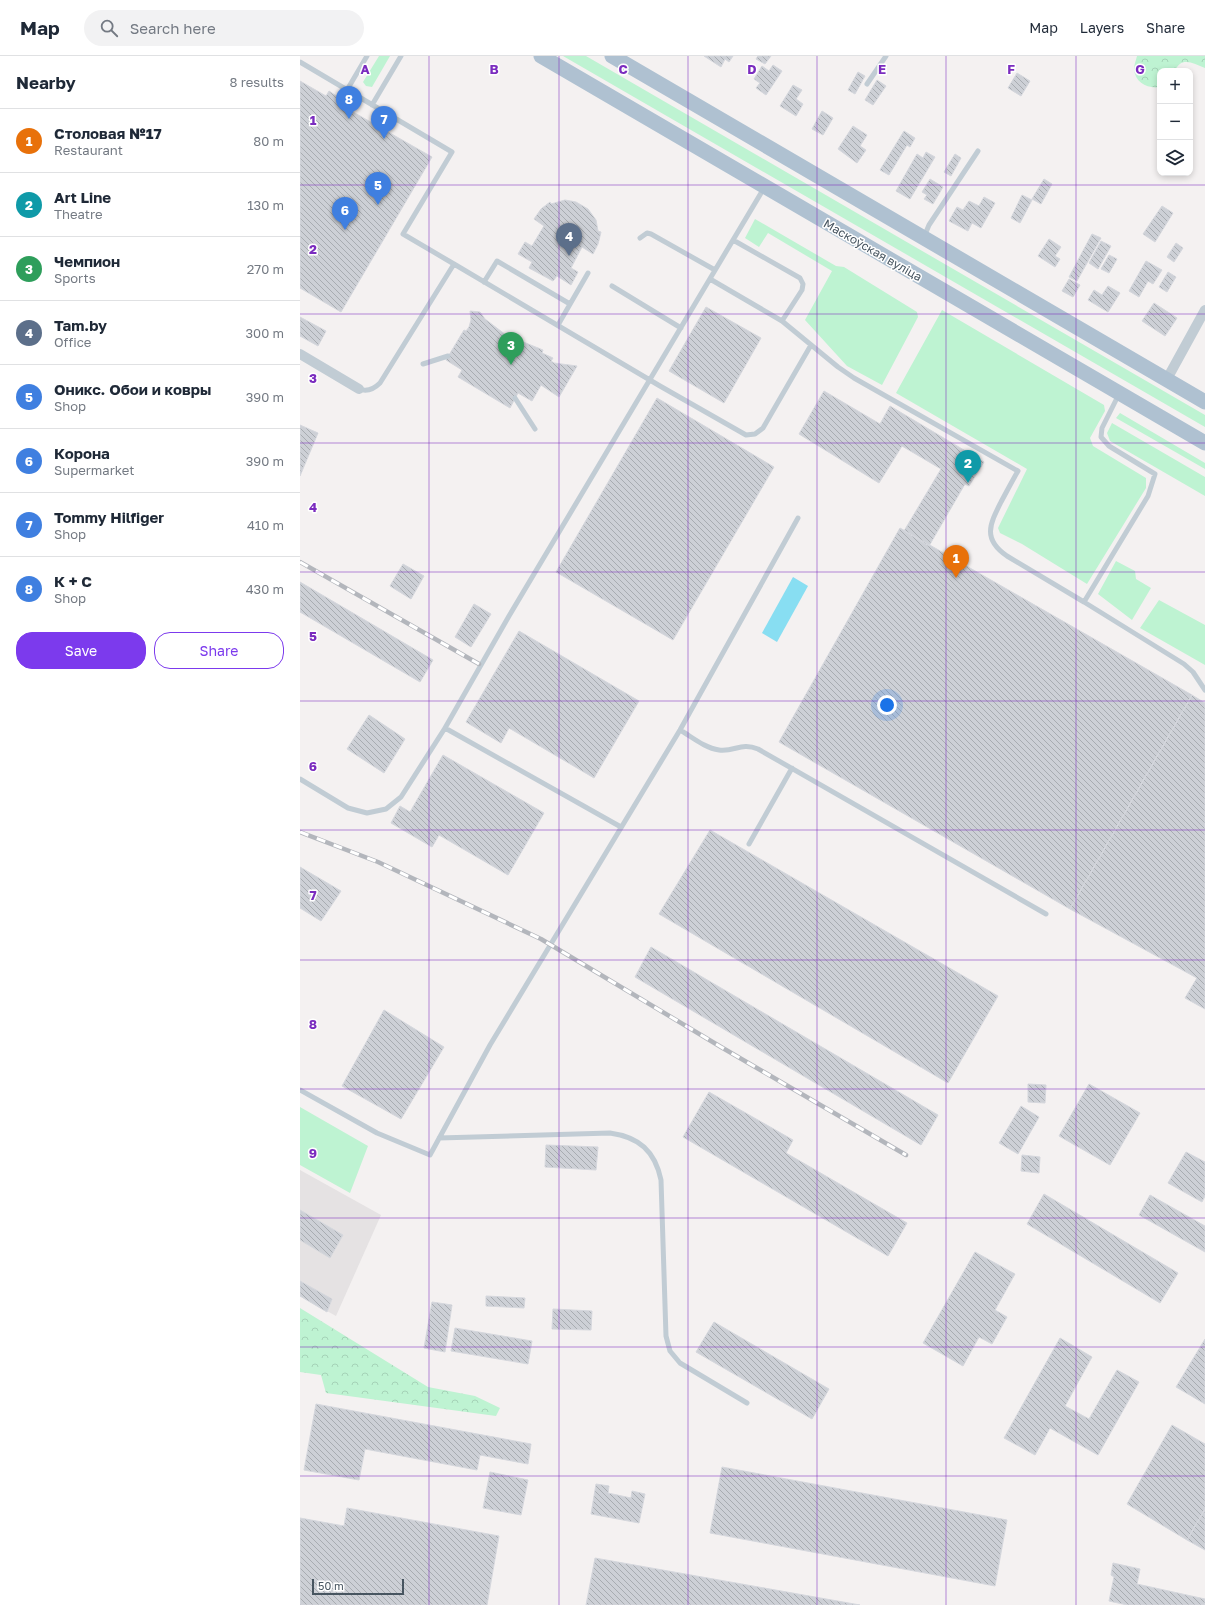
<!DOCTYPE html>
<meta charset="utf-8">
<style>
:root{--surface:#fff;--page:#f2f2f3;--text:#1f2937;--muted:#747a83;--line:#e0e1e3;--accent:#7c3aed}
body{margin:0;font-family:"Golos Text",sans-serif;background:var(--page);color:var(--text)}
.controls{position:absolute;right:12px;top:12px;display:grid;overflow:hidden;border-radius:8px;box-shadow:0 2px 6px #0003}
.controls button{width:36px;height:36px;display:grid;place-items:center;padding:0;border:0;border-bottom:1px solid var(--line);background:var(--surface);color:var(--text);font:20px sans-serif}
.scale{position:absolute;left:12px;bottom:10px;width:92px;box-sizing:border-box;padding-left:4px;border:2px solid #475560;border-top:0;font-size:11px;line-height:14px;white-space:nowrap;color:#475560;-webkit-text-stroke:3px #fff;paint-order:stroke}
.you{position:absolute;left:587px;top:649px;width:14px;height:14px;margin:-10px;border:3px solid #fff;border-radius:50%;background:#1a73e8;box-shadow:0 0 0 6px #1a73e833}
.badge{display:grid;place-items:center;width:26px;height:26px;border-radius:50%;background:var(--accent);color:#fff;font-size:13px;font-weight:700}
.pin{position:absolute;translate:-50% -33px;filter:drop-shadow(0 1px 2px #0008)}
.pin::after{content:'';position:absolute;top:21px;width:14px;height:12px;background:inherit;clip-path:polygon(0 0,100% 0,50% 100%)}
.list{margin:0;padding:0;list-style:none}
h2{display:flex;justify-content:space-between;align-items:center;height:52px;margin:0;padding:0 16px;font-size:17px}
h2 small{font-size:13px;font-weight:400;color:var(--muted)}
.list li{display:grid;grid-template-columns:26px 1fr auto;gap:12px;align-items:center;box-sizing:border-box;height:64px;padding:0 16px;border-top:1px solid var(--line)}
.list b{display:block;font-size:15px;white-space:nowrap}
.list p{margin:0;font-size:13px;white-space:nowrap;color:var(--muted)}
.list em{font-size:13px;font-style:normal;color:var(--muted)}
.actions{display:flex;gap:8px;padding:12px 16px}
.actions a{flex:1;padding:9px 0;border:1px solid var(--accent);border-radius:16px;text-align:center;font-size:14px;color:var(--accent)}
.actions .main{background:var(--accent);color:#fff}
.icon{flex:none;width:22px;height:22px;fill:none;stroke:currentColor;stroke-width:2;stroke-linecap:round;stroke-linejoin:round}
.map{position:relative;flex:none;width:905px;height:1549px;overflow:hidden}
header{display:flex;align-items:center;gap:24px;box-sizing:border-box;height:56px;padding:0 20px;background:var(--surface);border-bottom:1px solid var(--line)}
header strong{font-size:19px}
nav{display:flex;gap:22px;margin-inline-start:auto;font-size:14px}
.search{width:280px;height:36px;background:var(--page);display:flex;align-items:center;gap:10px;box-sizing:border-box;padding:0 14px;border-radius:22px;color:var(--muted);font-size:15px}
main{display:flex}
aside{flex:1;background:var(--surface)}
.map>svg:first-child{display:block}
.education{fill:#e5e2e3}
.green{fill:#bef3d2}
.forest{fill:url(#forest-crowns)}
.water{fill:#88def2}
.building{fill:url(#building-back-hatch);stroke:#d5d7dd}
.lines{fill:none;stroke-linecap:round;stroke-linejoin:round}
.service{stroke:#c1ccd4;stroke-width:5}
.minor{stroke:#c1ccd4;stroke-width:10}
.primary{stroke:#afc1d1;stroke-width:15}
.rail-casing{stroke:#b3b6bc;stroke-width:4.5}
.rail{stroke:#fff;stroke-width:3;stroke-dasharray:9;stroke-linecap:butt}
.grid{fill:none;stroke:#7b2cbf;stroke-width:1;stroke-opacity:0.55}
.labels{text-anchor:middle;dominant-baseline:central;stroke-width:3;stroke-linejoin:round;paint-order:stroke}
.street-label{font-size:12px;fill:#475560;stroke:#fff}
.grid-label{font-size:13px;text-anchor:middle;font-weight:bold;fill:#7b2cbf;stroke:#fff;stroke-width:3;stroke-linejoin:round;paint-order:stroke}
</style>
<header>
<strong>Map</strong>
<div class="search"><svg class="icon" aria-label="search" viewBox="0 0 24 24"><circle cx="10" cy="10" r="6"/><path d="M15 15l6 6"/></svg>Search here</div>
<nav><a>Map</a><a>Layers</a><a>Share</a></nav>
</header>
<main>
<aside>
<h2>Nearby<small>8 results</small></h2>
<ul class="list">
<li><span class="badge" style="background:#e8710a">1</span><div><b>Столовая №17</b><p>Restaurant</p></div><em>80 m</em></li>
<li><span class="badge" style="background:#0f9aa8">2</span><div><b>Art Line</b><p>Theatre</p></div><em>130 m</em></li>
<li><span class="badge" style="background:#2e9e5b">3</span><div><b>Чемпион</b><p>Sports</p></div><em>270 m</em></li>
<li><span class="badge" style="background:#5c6f8a">4</span><div><b>Tam.by</b><p>Office</p></div><em>300 m</em></li>
<li><span class="badge" style="background:#3f7fe0">5</span><div><b>Оникс. Обои и ковры</b><p>Shop</p></div><em>390 m</em></li>
<li><span class="badge" style="background:#3f7fe0">6</span><div><b>Корона</b><p>Supermarket</p></div><em>390 m</em></li>
<li><span class="badge" style="background:#3f7fe0">7</span><div><b>Tommy Hilfiger</b><p>Shop</p></div><em>410 m</em></li>
<li><span class="badge" style="background:#3f7fe0">8</span><div><b>К + С</b><p>Shop</p></div><em>430 m</em></li>
</ul>
<div class="actions"><a class="main">Save</a><a>Share</a></div>
</aside>
<div class="map">
<svg width="905" height="1549" viewBox="0 0 905 1549">
<defs>
<pattern id="forest-crowns" width="20" height="18" patternUnits="userSpaceOnUse"><rect width="20" height="18" fill="#bef3d2"/><path d="M2 6a3 3 0 1 1 6 0M12 15a3 3 0 1 1 6 0" fill="none" stroke="#a5d2b7"/></pattern>
<pattern id="building-back-hatch" width="6" height="6" patternUnits="userSpaceOnUse"><rect width="6" height="6" fill="#cdd0d6"/><path d="M-1 5l2 2M0 0l6 6M5-1l2 2" fill="none" stroke="#a8acb1"/></pattern>
</defs>
<rect width="100%" height="100%" fill="#f4f1f1"/>
<!-- education -->
<path class="education" d="M0 1114 81 1159 36 1260 0 1240Z"/>
<!-- green -->
<path class="green" d="M79 0H90L72 31 66 30 63 26Z
M263 0H286L905 359V371Z
M455 163 536 210 544 211 617 256 618 261 582 329 547 310 505 264 532 215 468 177 459 191 445 182Z
M642 254 804 349 805 355 790 382 793 390 846 422V432L787 528 722 488 700 477 698 472 727 413 596 337Z
M820 357 905 407V413L816 362Z
M812 367 905 421V440L810 385 807 377Z
M816 505 835 515 836 523 851 532 832 564 798 538Z
M859 544 905 569V609L840 572Z
M0 1051 68 1090 50 1137 0 1109Z"/>
<!-- forest -->
<path class="forest" d="M837 0H905V12C893 7 881 0 875 15H860V31C848 33 835 27 834 13 834 9 836 4 837 0Z
M0 1252 128 1331 175 1340 200 1352 196 1360 26 1337 21 1319 0 1316Z"/>
<!-- water -->
<path class="water" d="M493 521 508 530 477 586 462 577Z"/>
<!-- building -->
<path class="building" d="M404 0H433L429 6 425 3 421 11Z
M458 0H471L465 8 456 3Z
M473 9 482 15 466 39 456 32 460 27 454 23 462 10 469 15Z
M558 16 565 20 555 38 548 34Z
M717 17 730 25 721 40 708 32Z
M577 24 586 30 573 49 565 44Z
M0 25 26 40 29 35 38 41 49 47 46 52 132 101 41 256 0 232Z
M493 29 502 34 496 43 503 48 496 60 480 50Z
M522 55 533 62 523 79 512 73Z
M553 70 567 79 560 90 566 94 557 107 538 93Z
M604 75 615 82 610 91 607 89 589 119 580 114Z
M626 96 635 101 610 143 596 135 617 98 623 102Z
M655 98 661 102 651 120 644 116Z
M630 123 643 131 633 148 624 143 627 139 622 136Z
M744 123 752 128 741 148 732 143Z
M722 139 732 144 720 167 711 162Z
M684 141 695 147 681 172 672 167 668 175 649 165 657 151 663 154 669 145 679 150Z
M265 144 276 146 288 153 296 164 298 175 301 176 298 188 293 198 282 191 271 212 278 216 271 229 257 220 253 225 229 212 232 206 218 198 225 186 232 190 244 170 234 163 241 153 250 146 251 148Z
M862 150 873 157 855 186 843 178Z
M792 178 801 182 777 225 769 221Z
M749 183 761 191 755 200 760 203 755 211 738 200Z
M801 185 811 190 798 213 789 207Z
M876 187 883 192 874 206 867 201Z
M809 199 817 203 809 217 801 213Z
M846 205 862 214 853 228 848 225 839 241 829 235Z
M868 216 876 221 867 236 859 231Z
M769 223 780 229 773 241 762 235Z
M808 230 820 237 808 256 788 244 794 234 802 239Z
M854 247 877 262 865 280 842 265Z
M406 251 461 282 424 347 369 315Z
M170 255 180 256 185 263 206 279 243 294 242 297 253 302 251 305 254 307 277 310 259 341 241 329 232 345 218 337 210 352 158 321 162 314 146 304 164 274 166 275 169 271 171 264Z
M0 261 26 275 18 290 0 280Z
M524 335 580 368 590 350 684 406 669 430 665 428 629 490 604 475 641 413 602 390 579 427 499 378Z
M357 342 474 411 373 584 256 516Z
M0 369 18 377 0 420Z
M600 472 892 639 770 853 479 686Z
M103 508 124 520 111 543 90 530Z
M0 526 133 604 120 626 0 556Z
M174 548 191 558 171 591 155 581Z
M219 575 339 645 294 722 209 672 201 687 166 666Z
M892 639 905 647V953L885 942 897 922 770 853Z
M69 659 105 683 84 717 47 693Z
M143 699 244 757 208 819 139 779 132 791 91 767 100 750 110 756Z
M410 774 698 940 648 1027 359 858Z
M0 811 41 835 21 865 0 852Z
M351 891 638 1059 621 1089 335 921Z
M84 954 144 991 101 1063 42 1030Z
M728 1028 746 1029 745 1047 728 1046Z
M789 1028 840 1057 810 1109 759 1080Z
M409 1036 493 1084 486 1097 607 1167 588 1200 383 1081Z
M721 1050 739 1061 718 1098 699 1087Z
M246 1089 298 1091 296 1114 245 1111Z
M886 1096 905 1106V1140L902 1146 868 1127Z
M722 1099 740 1101 739 1117 721 1115Z
M744 1138 878 1217 860 1247 727 1168Z
M850 1139 905 1170V1196L839 1159Z
M0 1154 43 1179 30 1202 0 1184Z
M675 1196 715 1218 695 1254 707 1261 692 1288 679 1281 663 1310 623 1287Z
M0 1225 32 1243 27 1256 0 1240Z
M186 1240 225 1242 224 1252 186 1250Z
M132 1246 152 1249 145 1296 124 1292Z
M253 1253 292 1255 291 1274 252 1273Z
M414 1266 529 1333 512 1363 396 1296Z
M155 1272 232 1285 228 1308 151 1295Z
M760 1282 792 1301 765 1350 789 1363 817 1314 839 1326 798 1399 750 1372 735 1399 704 1382Z
M905 1283V1348L876 1331Z
M16 1348 231 1388 228 1408 180 1399 177 1414 65 1393 59 1424 4 1414Z
M872 1369 905 1388V1453L887 1484 827 1448Z
M422 1411 707 1464 695 1530 410 1477Z
M190 1416 228 1424 221 1459 183 1452Z
M296 1428 309 1430 308 1437 331 1442 332 1435 345 1438 339 1467 291 1458Z
M47 1452 199 1480 187 1549H0V1462L44 1470Z
M905 1453V1494L887 1484Z
M295 1502 560 1549H286Z
M813 1507 840 1513 837 1528 905 1543V1549H827L809 1545 814 1521 811 1519Z"/>
<g class="lines">
<!-- service -->
<path class="service" d="M0 6 152 96 103 178 154 208
M567 28 586 0
M47 34 67 0
M72 49 101 0
M624 181 629 169 678 95
M340 182 347 177 351 178 415 214
M410 223 482 265 502 234 503 228 500 222 433 184
M184 226 197 205 270 248
M312 230 381 272
M482 265 538 311 554 322 718 415C712 425 707 435 701 446 690 468 682 483 707 500L784 546 848 440 855 418 809 390 801 381 802 372 819 338
M258 269 288 217
M123 308 148 300
M59 333C67 336 74 333 80 327L154 208 360 330 446 379 455 378 463 372 511 289
M215 342 235 373
M784 546 884 608 893 616 905 634
M145 672 321 771
M380 674C392 681 405 692 419 694 435 696 441 686 458 693L746 858
M0 723 48 752 67 757 86 753 101 741 145 672 209 560 464 132
M449 788 492 712
M0 1034 77 1077 130 1099 190 989 380 674 498 462
M139 1082 310 1077C339 1081 355 1095 361 1124L366 1280 370 1295 380 1307 447 1347"/>
<!-- minor -->
<path class="minor" d="M0 298 59 333
M867 323 905 254"/>
<!-- primary -->
<path class="primary" d="M241 0 905 387
M312 0 905 346"/>
<!-- rail casing -->
<g class="rail-casing">
<path id="rail" d="M0 506 179 608
M0 776 78 806 241 883 421 991 606 1099"/>
</g>
<!-- rail -->
<use href="#rail" class="rail"/>
</g>
<!-- grid -->
<path class="grid" d="M129 0V1549M259 0V1549M388 0V1549M517 0V1549M646 0V1549M776 0V1549M0 129H905M0 258H905M0 387H905M0 516H905M0 645H905M0 774H905M0 904H905M0 1033H905M0 1162H905M0 1291H905M0 1420H905"/>
<g class="labels">
<!-- street labels -->
<g class="street-label">
<text transform="translate(573 194) rotate(30)">Маскоўская вуліца</text>
</g>
</g>
<g class="grid-label">
<text x="65" y="18">A</text>
<text x="194" y="18">B</text>
<text x="323" y="18">C</text>
<text x="452" y="18">D</text>
<text x="582" y="18">E</text>
<text x="711" y="18">F</text>
<text x="840" y="18">G</text>
<text x="13" y="69">1</text>
<text x="13" y="198">2</text>
<text x="13" y="327">3</text>
<text x="13" y="456">4</text>
<text x="13" y="585">5</text>
<text x="13" y="715">6</text>
<text x="13" y="844">7</text>
<text x="13" y="973">8</text>
<text x="13" y="1102">9</text>
</g>
</svg>
<div class="controls">
<button>+</button>
<button>−</button>
<button><svg class="icon" aria-label="layers" viewBox="0 0 24 24"><path d="M12 4l9 5-9 5-9-5zM3 14l9 5 9-5"/></svg></button>
</div>
<div class="scale">50 m</div>
<div class="you"></div>
<div class="pin badge" style="left:656px;top:522px;background:#e8710a">1</div>
<div class="pin badge" style="left:668px;top:427px;background:#0f9aa8">2</div>
<div class="pin badge" style="left:211px;top:309px;background:#2e9e5b">3</div>
<div class="pin badge" style="left:269px;top:200px;background:#5c6f8a">4</div>
<div class="pin badge" style="left:78px;top:149px;background:#3f7fe0">5</div>
<div class="pin badge" style="left:45px;top:174px;background:#3f7fe0">6</div>
<div class="pin badge" style="left:84px;top:83px;background:#3f7fe0">7</div>
<div class="pin badge" style="left:49px;top:63px;background:#3f7fe0">8</div>
</div>
</main>
